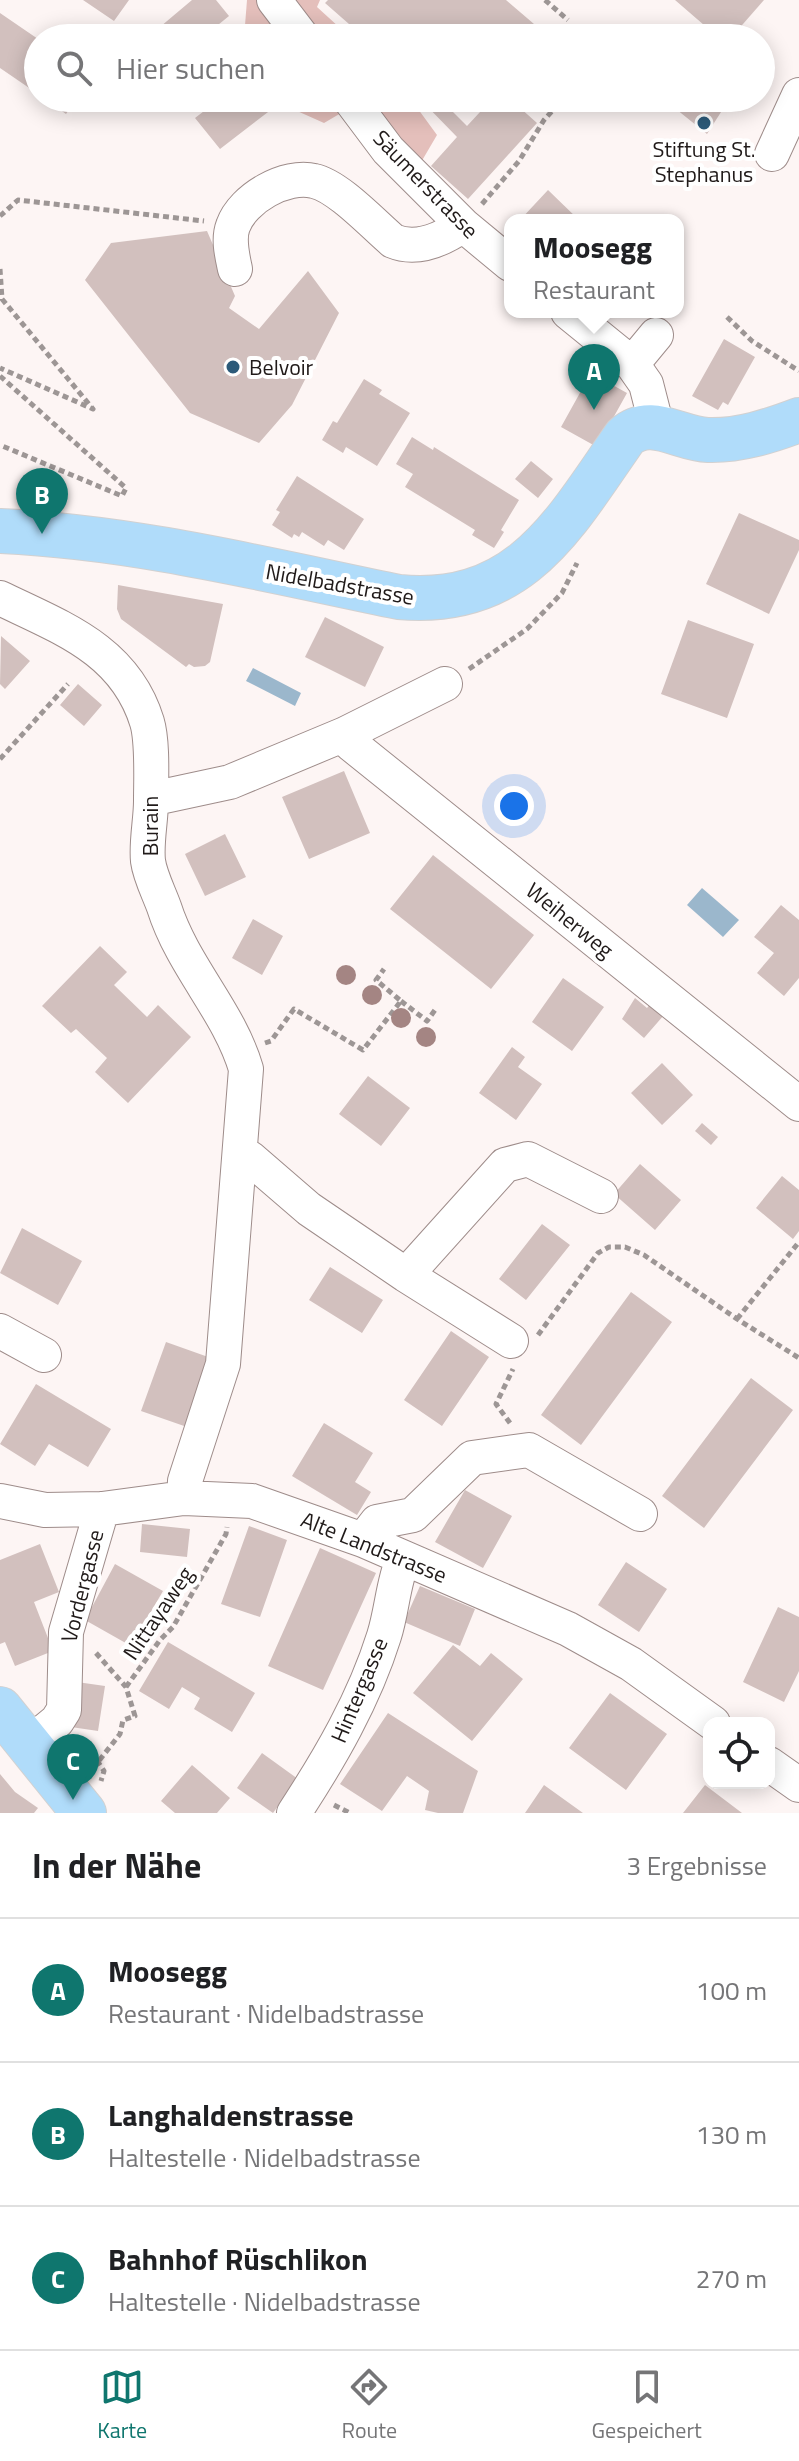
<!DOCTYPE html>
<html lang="de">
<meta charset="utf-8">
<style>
:root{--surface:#fff;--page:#f6f6f6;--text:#202124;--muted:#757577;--line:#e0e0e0;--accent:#0f766e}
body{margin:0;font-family:"Titillium Web",sans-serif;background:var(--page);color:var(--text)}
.controls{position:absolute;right:24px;bottom:24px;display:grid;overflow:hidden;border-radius:16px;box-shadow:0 4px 20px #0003}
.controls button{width:72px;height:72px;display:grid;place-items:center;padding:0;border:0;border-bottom:2px solid var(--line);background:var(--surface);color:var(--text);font:40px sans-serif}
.you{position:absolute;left:514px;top:806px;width:28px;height:28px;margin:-20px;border:6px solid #fff;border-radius:50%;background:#1a73e8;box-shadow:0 0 0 12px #1a73e833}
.badge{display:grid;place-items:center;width:52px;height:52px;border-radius:50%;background:var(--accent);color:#fff;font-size:26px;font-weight:700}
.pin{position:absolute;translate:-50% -66px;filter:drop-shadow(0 2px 4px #0008)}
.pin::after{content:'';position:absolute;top:42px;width:28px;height:24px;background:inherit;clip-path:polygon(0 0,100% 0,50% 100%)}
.popup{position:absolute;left:504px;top:214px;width:180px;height:104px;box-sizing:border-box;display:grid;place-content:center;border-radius:16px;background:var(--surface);filter:drop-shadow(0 2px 6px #0005);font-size:26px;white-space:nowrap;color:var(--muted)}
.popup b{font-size:30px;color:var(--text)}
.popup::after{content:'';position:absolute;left:50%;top:100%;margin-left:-16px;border:16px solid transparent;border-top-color:var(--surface)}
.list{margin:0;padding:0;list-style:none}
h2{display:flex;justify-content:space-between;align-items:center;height:104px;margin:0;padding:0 32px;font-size:34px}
h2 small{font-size:26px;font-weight:400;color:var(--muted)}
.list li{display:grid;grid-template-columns:52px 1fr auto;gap:24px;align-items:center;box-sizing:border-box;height:144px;padding:0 32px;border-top:2px solid var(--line)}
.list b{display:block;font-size:30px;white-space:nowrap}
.list p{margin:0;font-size:26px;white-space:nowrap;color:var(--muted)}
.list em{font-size:26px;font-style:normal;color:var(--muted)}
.icon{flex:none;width:44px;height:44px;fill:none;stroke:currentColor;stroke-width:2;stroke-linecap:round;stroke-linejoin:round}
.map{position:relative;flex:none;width:799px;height:1813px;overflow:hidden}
.search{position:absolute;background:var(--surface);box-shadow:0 4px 20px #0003;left:24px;right:24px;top:24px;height:88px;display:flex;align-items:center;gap:20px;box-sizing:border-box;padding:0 28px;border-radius:44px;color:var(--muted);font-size:30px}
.sheet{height:536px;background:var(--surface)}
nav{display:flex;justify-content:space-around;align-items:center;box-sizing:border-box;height:112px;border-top:2px solid var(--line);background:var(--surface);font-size:22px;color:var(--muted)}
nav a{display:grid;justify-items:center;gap:4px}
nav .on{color:var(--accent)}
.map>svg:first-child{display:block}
.forest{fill:#e4bfbb}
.water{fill:#9bb7cc}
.building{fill:#d2c0be}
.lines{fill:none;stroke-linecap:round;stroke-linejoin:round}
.minor-casing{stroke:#9e8c8a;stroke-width:36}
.major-casing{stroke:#d2d1d1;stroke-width:46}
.path{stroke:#9d9695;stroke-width:5;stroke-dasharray:6 4;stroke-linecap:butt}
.minor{stroke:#fff;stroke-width:34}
.major{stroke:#b0dcfa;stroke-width:44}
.tree{fill:#a48583}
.poi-dot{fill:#2c5a79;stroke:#fff;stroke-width:3}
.labels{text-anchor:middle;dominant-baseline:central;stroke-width:8;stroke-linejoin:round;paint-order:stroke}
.poi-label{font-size:22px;fill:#201a19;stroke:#fff}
.street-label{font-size:22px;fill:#201a19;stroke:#fff}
</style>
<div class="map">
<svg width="799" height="1813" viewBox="0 0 799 1813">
<rect width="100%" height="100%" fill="#fdf5f4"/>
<!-- forest -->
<path class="forest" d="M247 0H320L317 7 351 38H244Z
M274 98H410L437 135 420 164 365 99 324 123 277 102Z"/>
<!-- water -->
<path class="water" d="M253 668 301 693 295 706 246 681Z
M702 888 739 920 723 937 687 905Z"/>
<!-- building -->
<path class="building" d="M83 0H129L114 21Z
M192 0H216L229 16 202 38H158L154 32Z
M328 0H506L534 24 521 38H461L445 25 434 38H365L325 3Z
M675 0H764L736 32 745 38H719Z
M0 13 38 39V94L0 68Z
M44 98H77L66 114Z
M221 98H263L272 109 220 149 195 118Z
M419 98H439L467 126 493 98H509L537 123 468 199 431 166 457 137Z
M676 98H730L707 134 671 105Z
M548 190 579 220H520Z
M207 231 235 296 229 308 259 329 308 271 339 313 292 405 259 443 190 413 85 280 111 243Z
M724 339 755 357 728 405 723 402 718 410 692 396Z
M591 373 627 393 597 447 561 427Z
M364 379 382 390 379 394 410 413 377 466 346 447 343 453 322 440 333 421 337 423Z
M412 437 433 450 434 447 519 500 501 530 504 532 494 548 472 535 475 530 405 487 413 474 396 464Z
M531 461 553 479 538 498 515 479Z
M297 476 364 519 344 550 328 540 324 546 302 532 299 537 294 534 292 538 272 525 280 512 276 510Z
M739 513 799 540V550L769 614 706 584Z
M118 585 223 604 210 662 205 666 194 667 189 664 186 667 121 619 117 609Z
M325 617 384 647 365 687 305 657Z
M688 620 754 644 727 718 661 694Z
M1 636 30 661 5 689 0 684Z
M78 684 102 705 84 726 60 705Z
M344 771 370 833 309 859 282 797Z
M225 834 246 877 205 896 185 854Z
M433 855 534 935 491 989 390 909Z
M781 905 799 920V978L784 996 757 973 774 953 754 937Z
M253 919 283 936 262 975 232 958Z
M100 946 127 972 114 985 147 1017 158 1005 191 1037 128 1103 95 1072 107 1058 76 1029 71 1033 42 1006Z
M563 978 604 1007 572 1051 532 1022Z
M635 998 647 1008 651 1003 664 1015 644 1038 622 1019Z
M512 1047 525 1057 518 1067 542 1084 516 1120 479 1093Z
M662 1063 693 1095 662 1125 631 1093Z
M368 1076 410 1108 381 1146 339 1114Z
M702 1123 718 1137 711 1145 695 1131Z
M640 1164 681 1200 655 1230 614 1194Z
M782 1176 799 1190V1231L793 1239 756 1208Z
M542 1224 570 1245 526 1300 499 1279Z
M22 1228 82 1261 58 1305 0 1273Z
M330 1267 383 1300 362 1333 309 1300Z
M631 1292 672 1322 581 1445 541 1415Z
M451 1331 489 1357 442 1426 404 1400Z
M166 1342 211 1358 187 1427 141 1411Z
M751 1378 793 1410 704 1528 662 1496Z
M36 1384 111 1429 88 1467 49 1444 35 1466 0 1444Z
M324 1423 373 1453 355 1482 371 1492 357 1515 292 1476Z
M465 1490 512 1516 483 1568 435 1542Z
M142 1524 190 1529 187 1557 140 1552Z
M249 1526 287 1540 260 1617 221 1604Z
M40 1544 59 1592 34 1602 53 1651 15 1666 5 1642 0 1644V1560Z
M320 1548 376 1573 323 1690 268 1666Z
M626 1562 667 1589 639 1632 598 1605Z
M115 1564 163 1591 131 1646 85 1620Z
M420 1586 475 1609 460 1646 404 1622Z
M778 1607 799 1617V1671L784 1702 743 1682Z
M168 1642 255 1693 232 1732 194 1709 200 1698 182 1687 169 1709 139 1691Z
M453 1645 480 1666 491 1653 523 1679 472 1741 413 1693Z
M77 1682 105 1686 98 1731 71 1727Z
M610 1693 667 1734 626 1790 569 1748Z
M388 1713 478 1771 463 1813H438L425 1810 429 1791 407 1776 382 1811 340 1784Z
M262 1753 298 1779 273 1813 237 1788Z
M192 1765 230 1798 217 1813H175L161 1801Z
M0 1774 15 1792 38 1808 34 1813H0Z
M544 1785 583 1813H525Z
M705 1785 742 1813H683Z"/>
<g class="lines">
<!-- minor casing -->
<g class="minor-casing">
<path id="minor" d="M274 0 303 38
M349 98 388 150 463 225 510 264
M772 154 799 95
M235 269C232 255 228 239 233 226 243 198 286 174 314 181 338 186 373 224 393 241 417 251 443 239 463 225
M568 312 632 364 646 384 657 427
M632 364 656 335
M0 598C62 628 125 650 147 722 153 742 151 779 151 801 151 820 146 842 148 861 150 876 159 893 164 907 183 967 229 1011 246 1069L223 1364 185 1481 184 1498
M345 734 351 744 799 1104
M151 799 230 782 345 734 445 684
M240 1156 250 1158 309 1209 406 1275 505 1165 528 1159 601 1196
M406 1275 511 1341
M0 1331 44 1355
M0 1501 45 1510 102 1509 184 1498 252 1501 363 1540 568 1629 631 1664 713 1723
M363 1540 377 1522 413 1515 472 1458 529 1450 640 1514
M29 1744 57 1721 64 1710 66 1632 102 1509
M769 1764 799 1785
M294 1813C330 1758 364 1700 384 1636 392 1611 393 1583 403 1559"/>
</g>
<!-- major casing -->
<g class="major-casing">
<path id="major" d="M0 531C135 537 267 570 399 597 521 608 564 524 625 437 650 414 679 439 708 440 739 441 770 431 799 420
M0 1709 84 1813"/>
</g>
<!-- path -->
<path class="path" d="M545 0 568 20
M482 204 519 161 544 120 564 98
M0 216 18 200 204 221
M0 269 2 299 93 409 0 368
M727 317 752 341 799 371
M0 376 126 488 122 496 0 445
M469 669 527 629 562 593 577 563
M0 759 68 684
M401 1001 427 1021 435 1010
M265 1043 271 1041 294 1009 363 1050 401 1001 376 980 384 969
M737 1319 799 1242
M538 1335 598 1253 609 1247H625L644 1255 737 1319 799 1358
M510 1423 496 1404 513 1369
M96 1653 126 1687 135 1716 123 1720 120 1734 98 1762
M126 1687 160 1640 173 1627 226 1534 227 1527
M86 1763 98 1762 104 1771 101 1781
M334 1805 350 1813"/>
<!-- minor -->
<use href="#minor" class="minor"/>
<!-- major -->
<use href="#major" class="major"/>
</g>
<!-- trees -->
<g class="tree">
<circle cx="346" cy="975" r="10"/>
<circle cx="372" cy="995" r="10"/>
<circle cx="401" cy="1018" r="10"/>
<circle cx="426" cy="1037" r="10"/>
</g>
<!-- markers -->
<g class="poi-dot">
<circle cx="704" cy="123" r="8"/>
<circle cx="233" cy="367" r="8"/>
</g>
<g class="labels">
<!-- poi labels -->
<g class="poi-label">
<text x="704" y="149">Stiftung St.<tspan x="704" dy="25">Stephanus</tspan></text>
<text x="249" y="367" text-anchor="start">Belvoir</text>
</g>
<!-- street labels -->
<g class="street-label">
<text transform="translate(426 184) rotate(46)">Säumerstrasse</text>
<text transform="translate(340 584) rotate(10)">Nidelbadstrasse</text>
<text transform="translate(150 826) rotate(-90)">Burain</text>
<text transform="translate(570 920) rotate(39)">Weiherweg</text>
<text transform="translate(374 1547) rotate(22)">Alte Landstrasse</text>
<text transform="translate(82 1586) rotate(-76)">Vordergasse</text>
<text transform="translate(158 1613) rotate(-56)">Nittayaweg</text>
<text transform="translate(359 1690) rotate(-67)">Hintergasse</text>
</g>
</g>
</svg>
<div class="controls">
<button><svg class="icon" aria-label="locate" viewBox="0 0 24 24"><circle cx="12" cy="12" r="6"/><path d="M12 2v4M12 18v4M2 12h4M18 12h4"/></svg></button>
</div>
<div class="you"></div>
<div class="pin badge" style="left:594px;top:410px">A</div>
<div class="popup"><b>Moosegg</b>Restaurant</div>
<div class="pin badge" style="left:42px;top:534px">B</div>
<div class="pin badge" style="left:73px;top:1800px">C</div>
<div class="search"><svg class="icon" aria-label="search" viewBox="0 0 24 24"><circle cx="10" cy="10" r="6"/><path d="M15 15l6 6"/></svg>Hier suchen</div>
</div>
<section class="sheet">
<h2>In der Nähe<small>3 Ergebnisse</small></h2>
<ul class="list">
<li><span class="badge">A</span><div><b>Moosegg</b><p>Restaurant · Nidelbadstrasse</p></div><em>100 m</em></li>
<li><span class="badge">B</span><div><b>Langhaldenstrasse</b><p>Haltestelle · Nidelbadstrasse</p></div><em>130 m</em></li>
<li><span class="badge">C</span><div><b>Bahnhof Rüschlikon</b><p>Haltestelle · Nidelbadstrasse</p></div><em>270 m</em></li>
</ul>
</section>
<nav>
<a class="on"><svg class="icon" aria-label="map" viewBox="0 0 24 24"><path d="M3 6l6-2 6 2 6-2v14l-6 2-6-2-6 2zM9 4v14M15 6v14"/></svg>Karte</a>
<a><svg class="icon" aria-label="directions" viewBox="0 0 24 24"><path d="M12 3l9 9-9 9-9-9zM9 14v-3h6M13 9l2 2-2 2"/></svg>Route</a>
<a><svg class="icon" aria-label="saved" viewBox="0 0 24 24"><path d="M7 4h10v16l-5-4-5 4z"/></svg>Gespeichert</a>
</nav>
